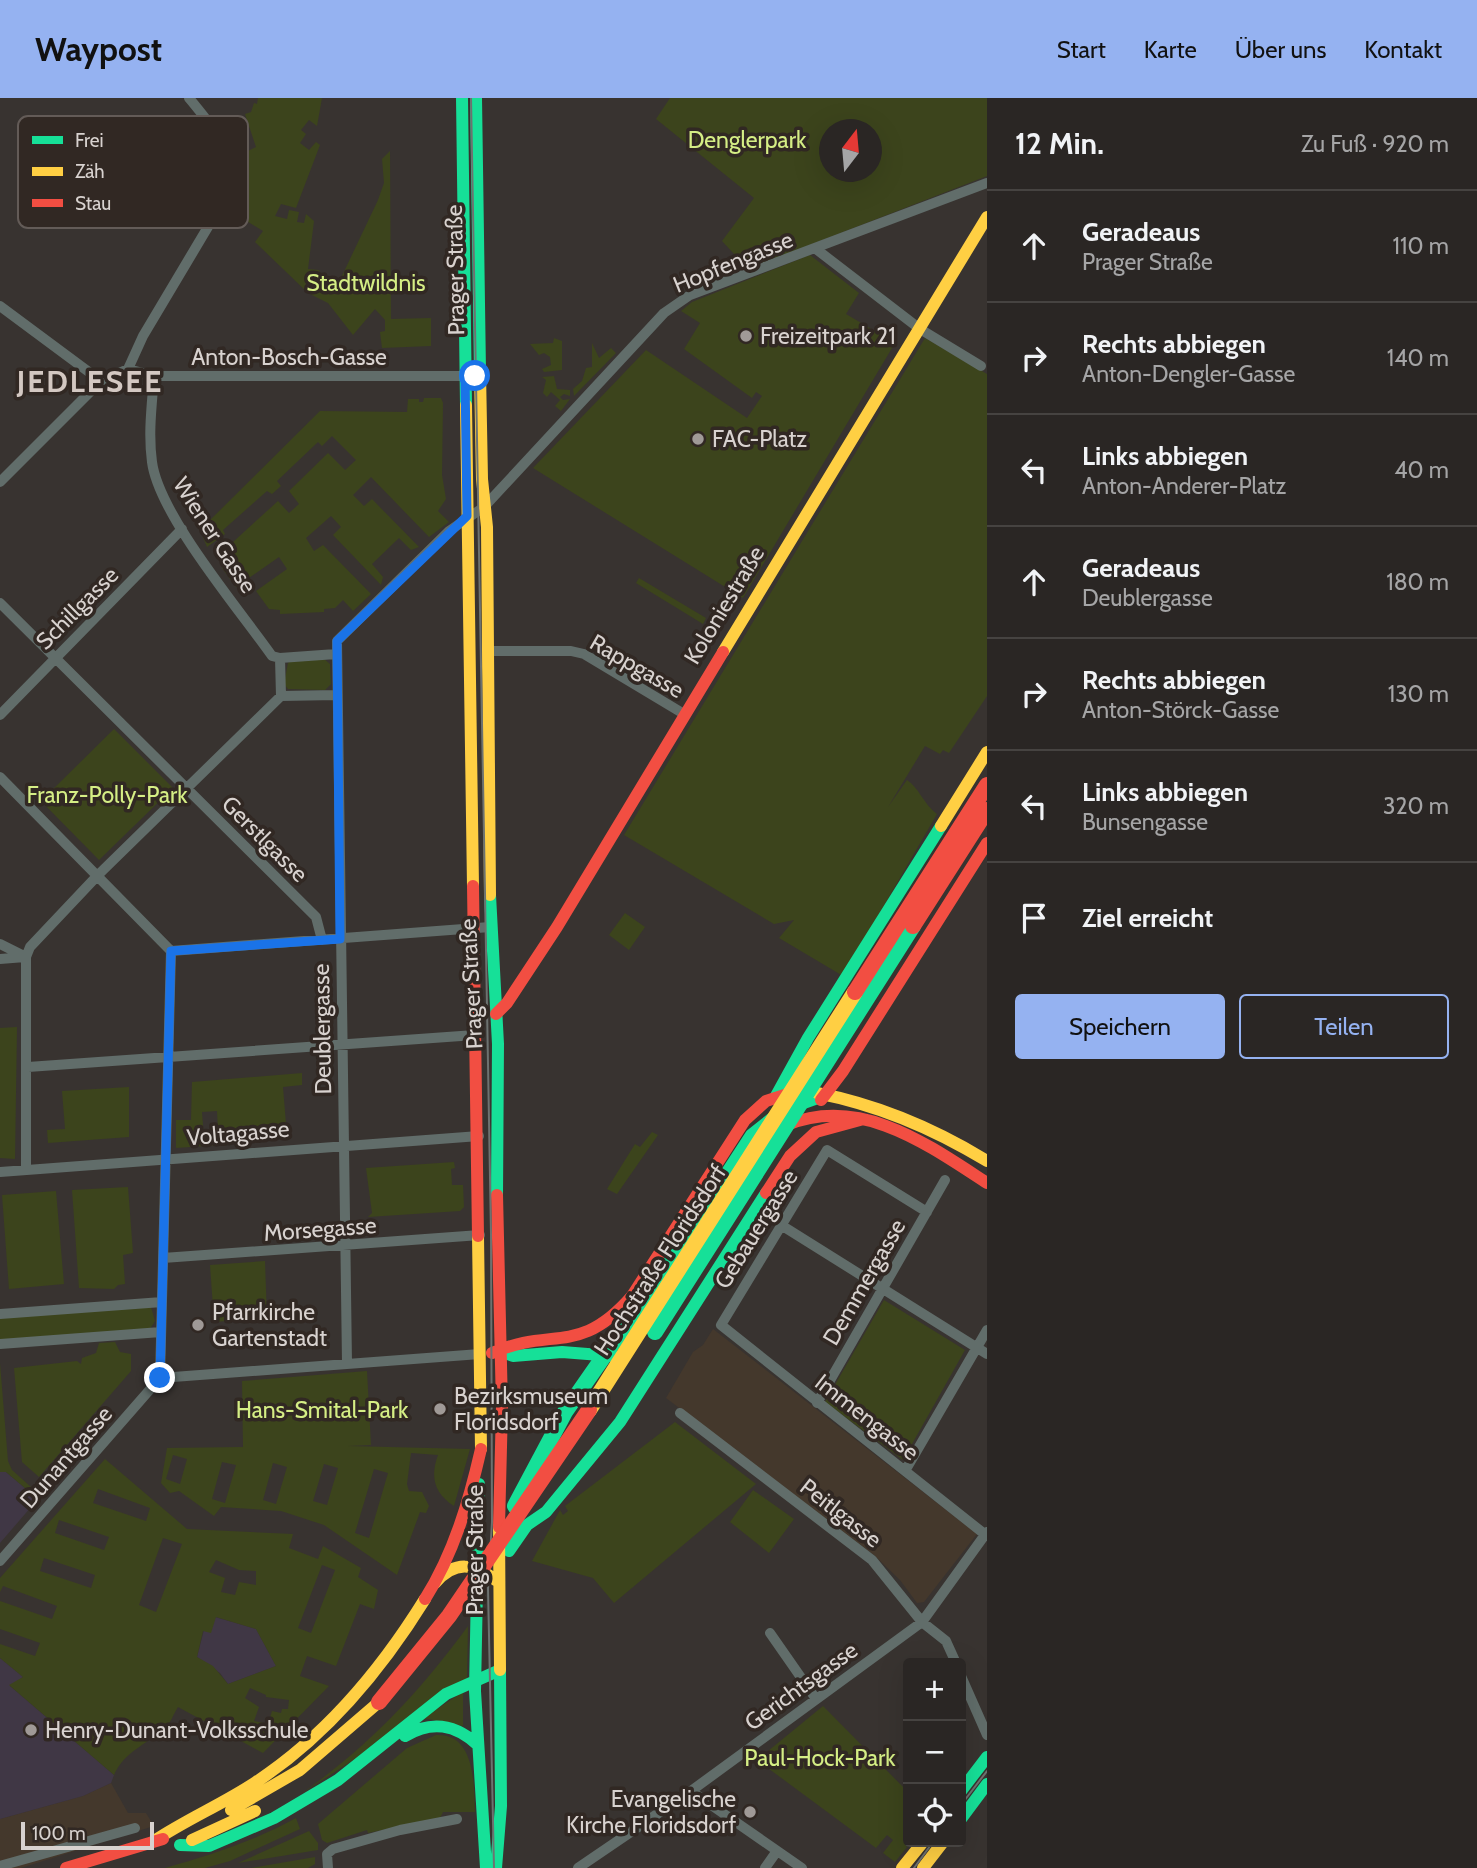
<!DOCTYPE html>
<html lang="de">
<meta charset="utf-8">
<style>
:root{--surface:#2a2624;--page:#322e2c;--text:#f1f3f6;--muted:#a5a5a6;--line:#464341;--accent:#95b2f1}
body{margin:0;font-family:Cabin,sans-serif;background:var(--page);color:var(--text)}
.controls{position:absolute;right:21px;bottom:21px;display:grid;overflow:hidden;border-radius:7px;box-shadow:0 7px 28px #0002}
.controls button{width:63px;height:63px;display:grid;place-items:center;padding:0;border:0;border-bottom:2px solid var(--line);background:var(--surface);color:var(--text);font:35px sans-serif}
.compass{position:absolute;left:819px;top:21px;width:63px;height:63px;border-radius:50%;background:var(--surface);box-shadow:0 7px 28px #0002;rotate:16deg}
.scale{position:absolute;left:21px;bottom:18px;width:133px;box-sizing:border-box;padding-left:7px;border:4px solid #d8d2cf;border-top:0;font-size:19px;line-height:24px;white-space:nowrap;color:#d8d2cf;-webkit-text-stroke:5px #312823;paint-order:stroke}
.stop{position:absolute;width:21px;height:21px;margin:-16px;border:5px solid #1a73e8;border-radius:50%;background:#fff}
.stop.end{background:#1a73e8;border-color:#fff;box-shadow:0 2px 7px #0008}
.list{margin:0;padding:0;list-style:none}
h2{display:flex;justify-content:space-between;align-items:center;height:91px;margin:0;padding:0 28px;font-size:30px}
h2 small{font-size:23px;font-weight:400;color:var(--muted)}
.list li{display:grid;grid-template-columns:46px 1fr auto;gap:21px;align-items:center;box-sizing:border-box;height:112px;padding:0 28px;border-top:2px solid var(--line)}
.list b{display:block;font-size:26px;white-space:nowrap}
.list p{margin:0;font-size:23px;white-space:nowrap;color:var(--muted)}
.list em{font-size:23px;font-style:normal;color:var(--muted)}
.actions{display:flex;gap:14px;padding:21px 28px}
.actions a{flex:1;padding:16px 0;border:2px solid var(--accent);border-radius:7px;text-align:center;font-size:24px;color:var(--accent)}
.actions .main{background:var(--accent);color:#111}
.icon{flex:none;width:38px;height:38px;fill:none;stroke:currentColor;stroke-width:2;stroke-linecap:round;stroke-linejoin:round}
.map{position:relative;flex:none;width:987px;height:1770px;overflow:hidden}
header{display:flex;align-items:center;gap:42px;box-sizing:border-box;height:98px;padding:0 35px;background:var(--accent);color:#111}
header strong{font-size:33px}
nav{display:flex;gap:38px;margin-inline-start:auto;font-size:24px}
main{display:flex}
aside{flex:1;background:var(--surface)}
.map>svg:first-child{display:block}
.industrial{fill:#44382c}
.education{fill:#403745}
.green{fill:#3c441c;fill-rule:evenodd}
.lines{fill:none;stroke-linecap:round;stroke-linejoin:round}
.street{stroke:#616d6a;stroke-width:10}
.fast{stroke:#16e098;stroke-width:12}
.slow{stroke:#ffcf43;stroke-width:12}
.jam{stroke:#f24e42;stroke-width:12}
.tram{stroke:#6d7270;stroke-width:2}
.fast-bridge{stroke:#16e098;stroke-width:16}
.slow-bridge{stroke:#ffcf43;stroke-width:16}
.jam-bridge{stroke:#f24e42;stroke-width:16}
.route{stroke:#1a73e8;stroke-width:9}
.poi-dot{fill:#a09a97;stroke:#312823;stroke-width:2.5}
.labels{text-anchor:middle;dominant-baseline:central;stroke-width:7;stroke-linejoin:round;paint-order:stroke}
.park-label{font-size:23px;fill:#d5ee85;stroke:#312823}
.street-label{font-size:23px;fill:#d8d2cf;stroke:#312823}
.poi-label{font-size:23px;fill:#d8d2cf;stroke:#312823;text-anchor:start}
.district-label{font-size:30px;font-weight:bold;letter-spacing:2px;fill:#d3c8c2;stroke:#312823}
.key{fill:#312823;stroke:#635b57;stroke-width:2}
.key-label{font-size:19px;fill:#d8d2cf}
</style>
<header>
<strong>Waypost</strong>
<nav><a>Start</a><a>Karte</a><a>Über uns</a><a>Kontakt</a></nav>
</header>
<main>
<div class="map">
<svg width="987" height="1770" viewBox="0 0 987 1770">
<rect width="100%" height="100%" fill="#383330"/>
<!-- industrial -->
<path class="industrial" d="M713 1231 977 1436 924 1504 917 1505 900 1482 874 1457 666 1300 693 1254 703 1247Z
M111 1685 128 1715H146L154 1728 21 1770H0V1721L83 1698Z"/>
<!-- education -->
<path class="education" d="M0 1374H6L38 1401 0 1445Z
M215 1519 256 1531 276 1568 228 1586 220 1575 197 1559 204 1532Z
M0 1560 23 1579 10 1588 114 1677 111 1685 83 1698 0 1721Z"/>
<!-- green -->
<path class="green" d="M258 0H322L317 28 309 22 301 32 306 36 300 45 309 52 316 44 320 47 296 110 281 106 275 118 287 121 289 112 299 114 297 124 304 125 306 116 314 123 308 171 319 172 322 179 340 182 378 102 384 85 382 61 390 53 391 221 431 220V248L382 250 380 234 385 233V222L375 211 353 237 328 205 308 195 255 144 263 133 227 111 235 95 238 65 243 69 246 66 240 61V57L256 49 245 16 251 14 254 5 257 6Z
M670 0H987V78L748 171 722 143 754 100 656 21ZM830 32H872V74H830Z
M810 157 859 195 846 216 895 245 743 500 533 370 646 252 747 320 762 298 756 294 752 300 684 251 700 225 681 213 692 204Z
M554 240 562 243V272L544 274 542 271 551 267 550 259 544 255 539 257 530 246 553 245Z
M925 240 987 276V598L949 655 943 652 940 656 925 648 888 709 907 682C920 691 922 704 937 716L843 878 779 840 794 822 774 826 624 737Z
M592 245 599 260 611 250 616 255 574 298 573 291 582 283 586 270 592 269Z
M554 278 557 291 570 292V298L564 296 560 299 563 302 570 301 561 313 555 308 560 302 551 294 547 299 543 295 546 282 542 279Z
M424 300H441L443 305 442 377 446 401 438 413 449 424 429 439 371 379 353 397 364 408 372 401 419 449 411 452 399 440 372 466 383 479 381 487 333 437 341 429 331 418 306 440 314 453 323 447 371 496 353 513 343 502 335 510 324 511V514L280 516V512L269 511 256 493 287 471 279 459 236 489 222 470 234 462 227 452 235 447 233 444 278 403 289 415 299 406 289 393 328 355 345 372 356 362 332 338 322 348 318 344 277 383 281 388 272 396 267 393 223 432 225 436 207 449 200 432 320 313 407 314 408 301H419V304H423Z
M639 480 706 520 703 526 636 485Z
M324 561 330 566 331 586 325 592 288 591 284 586 288 565 293 562Z
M114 631 173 690 99 762 41 703Z
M625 815 645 829 629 852 609 837Z
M17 929 15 1061 0 1060V930Z
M302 975V987L283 989 286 1026 218 1032 217 1013 202 1014 204 1041 219 1040V1047L176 1050V1022H191L192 984Z
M129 989V1039L48 1045 47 1032 65 1031 62 993Z
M652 1034 658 1037 617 1096 607 1091 635 1046 640 1049Z
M454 1064 455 1070 451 1071 452 1087H463L464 1109 460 1113 368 1119 372 1115 366 1070Z
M128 1089 133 1155 123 1157 125 1186 118 1187 114 1191 79 1190 72 1092Z
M56 1093 64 1186 9 1191 2 1097Z
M265 1163 267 1220 214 1224 210 1167Z
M884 1202 965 1252 903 1362 825 1304Z
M151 1209 155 1223 150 1231 0 1242V1219Z
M115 1244 120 1254 131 1256V1273L39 1379 22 1364 14 1270 77 1263 81 1266 82 1260 96 1255 99 1245Z
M0 1265 8 1363 12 1372 41 1398 38 1401 6 1374H0Z
M367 1273 371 1347 348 1348 470 1351 454 1408C434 1395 430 1379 438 1357L411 1355 407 1386 409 1393 422 1394 429 1408 426 1415 420 1414 397 1477 324 1427 281 1413 221 1409 214 1418 179 1393 170 1395 161 1385 167 1350 243 1349 242 1283ZM173 1357 187 1361 180 1386 166 1381ZM222 1364 236 1367 225 1405 212 1401ZM273 1365 287 1369 276 1406 263 1402ZM324 1366 338 1370 327 1407 313 1403ZM374 1371 388 1375 369 1440 355 1435Z
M675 1324 756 1386 614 1505 593 1480 532 1463 560 1412 563 1417 568 1413 565 1408Z
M105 1361 187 1431 293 1436 289 1450 318 1461 323 1448 361 1470 358 1479 378 1492 374 1511 360 1506 336 1568 307 1558 300 1578 329 1588 263 1655 178 1609C174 1615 171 1624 167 1628 149 1646 125 1652 114 1677L9 1587 23 1579 0 1560V1546L35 1558 40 1545 0 1531V1503L52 1521 57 1508 3 1488 0 1494V1480ZM98 1391 150 1410 146 1423 93 1405ZM59 1422 109 1439 104 1452 55 1435ZM163 1440 182 1446 156 1514 139 1507ZM44 1460 95 1477 91 1490 40 1473ZM216 1462 239 1472 256 1473V1487L239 1484 235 1497 221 1494 225 1480 209 1474ZM322 1467 335 1472 311 1535 298 1530ZM216 1519 256 1531 276 1568 228 1586 213 1568 197 1559 203 1533 211 1535ZM250 1590 266 1597V1599L289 1602 288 1611H282L281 1615 272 1613 268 1626 254 1623 259 1609 245 1600Z
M753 1392 794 1421 769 1455 730 1424Z
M468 1528 467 1580 381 1644 301 1696C370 1647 418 1596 468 1528Z
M463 1594V1628L423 1620Z
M823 1608 908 1694 911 1744 895 1764 883 1755 893 1742 887 1737 876 1750 757 1662Z
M436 1637C475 1635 474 1685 475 1714H443L440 1720 368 1735 367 1732 327 1745 322 1742 318 1726 407 1650Z
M296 1720 300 1731 230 1763 205 1770H165C211 1757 254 1743 296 1720Z
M309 1733 318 1745V1752L238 1765Z
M315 1759V1766L308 1770H251Z"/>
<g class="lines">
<!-- street -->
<path class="street" d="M816 151 920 231 981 268
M0 208 101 283
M128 271 143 238 227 97C233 52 216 33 189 0
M154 278C152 306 148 335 152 364 159 417 239 511 272 558L280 560
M0 384 101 283 128 271 154 278H472
M0 505 316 819 322 842
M488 553H571L584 556 684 616
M280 560 336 556
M280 560 281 598
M281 598 336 597
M0 617 182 431
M0 679 171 853
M0 846 26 859
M171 853 490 829
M0 861 25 859
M28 969 475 937
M26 1072V859L30 849 98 777 281 598
M0 1074 479 1038
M927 1114 827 1052 721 1227 987 1438
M781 1127 987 1256
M163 1160 480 1137
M0 1216 162 1204
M0 1246 161 1234
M347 1265 337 543 449 433 484 409 664 215 690 197 987 85
M160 1280 171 853
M160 1280 480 1256
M817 1305 945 1082
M680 1315 872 1462 922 1524 946 1543 956 1565
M905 1373 987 1232
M0 1463 160 1280
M770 1535 816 1601
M961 1578 987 1637
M691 1693 802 1770
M0 1768 135 1730
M328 1770 327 1756 333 1751 400 1732 457 1721
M578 1770 691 1693 922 1524 987 1434
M765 1770 777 1753"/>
<!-- fast -->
<path class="fast" d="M462 0 466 307
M476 0 480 274
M490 797 498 946 497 1097
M776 998 808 940 941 728
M657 1182 751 1037 781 1013 826 997
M500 1253 513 1258 562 1254 613 1258
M479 1386 475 1593 486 1770
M509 1453 527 1427 546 1414 620 1324 766 1095
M405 1638C432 1622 455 1626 478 1647
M961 1693 987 1659
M961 1721 987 1686
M180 1747 209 1748 274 1720 338 1682 446 1596 500 1572
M496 1770 501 1708 500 1572"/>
<!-- slow -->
<path class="slow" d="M480 274 482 381 487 429 490 797
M466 307 473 788
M723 554 987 119
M941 728 987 654
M817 995C879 1007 933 1030 987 1063
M478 1138 481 1351
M499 1429 500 1572
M435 1485C455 1462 474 1465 497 1483
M231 1712 300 1672 379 1604
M192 1742 255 1713
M154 1743C187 1721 223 1706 256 1684 326 1638 381 1572 425 1501
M902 1770 923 1744
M923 1770 943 1744"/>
<!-- jam -->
<path class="jam" d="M473 788 478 1138
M496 916 507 905 557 829 723 554
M821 1002 843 973 987 745
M787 1027C860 997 927 1046 987 1085
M766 1095 790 1058 816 1034 860 1022
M497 1097 502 1309 499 1429
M492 1255C553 1228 579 1259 632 1198L745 1022 766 1003 797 993
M425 1501C454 1455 469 1403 481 1351
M66 1770 163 1741"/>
<!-- tram -->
<path class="tram" d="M471 0 491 1136 492 1424 488 1491 494 1770
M961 1707 987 1673
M914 1770 933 1744"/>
<!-- fast-bridge -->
<path class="fast-bridge" d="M655 1234 913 828
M515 1408 565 1314 657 1182"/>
<!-- slow-bridge -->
<path class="slow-bridge" d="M589 1312 855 894"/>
<!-- jam-bridge -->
<path class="jam-bridge" d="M913 828 987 712
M855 894 987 687
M379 1604 449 1518 589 1312"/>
</g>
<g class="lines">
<!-- route -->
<path class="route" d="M160 1280 171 853 340 841 337 543 467 418 465 278H475"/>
</g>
<!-- markers -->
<g class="poi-dot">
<circle cx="746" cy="238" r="7"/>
<circle cx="698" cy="341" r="7"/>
<circle cx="198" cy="1227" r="7"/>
<circle cx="440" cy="1311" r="7"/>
<circle cx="31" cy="1632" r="7"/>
<circle cx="750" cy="1714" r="7"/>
</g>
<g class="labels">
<!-- park labels -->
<g class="park-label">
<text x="747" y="42">Denglerpark</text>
<text x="366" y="185">Stadtwildnis</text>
<text x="107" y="697">Franz-Polly-Park</text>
<text x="322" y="1312">Hans-Smital-Park</text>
<text x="820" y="1660">Paul-Hock-Park</text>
</g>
<!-- street labels -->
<g class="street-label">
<text transform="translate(733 164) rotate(-22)">Hopfengasse</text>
<text transform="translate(455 172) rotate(-91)">Prager Straße</text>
<text x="289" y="259">Anton-Bosch-Gasse</text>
<text transform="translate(215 437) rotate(57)">Wiener Gasse</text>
<text transform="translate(724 507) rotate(-59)">Koloniestraße</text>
<text transform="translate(77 510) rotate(-45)">Schillgasse</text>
<text transform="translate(637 568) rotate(30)">Rappgasse</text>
<text transform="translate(265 741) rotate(45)">Gerstlgasse</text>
<text transform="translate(471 886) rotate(-93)">Prager Straße</text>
<text transform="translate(322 931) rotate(-91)">Deublergasse</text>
<text transform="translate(238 1035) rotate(-5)">Voltagasse</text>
<text transform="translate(320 1131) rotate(-4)">Morsegasse</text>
<text transform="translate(756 1131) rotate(-58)">Gebauergasse</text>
<text transform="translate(660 1162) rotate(-57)">Hochstraße Floridsdorf</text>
<text transform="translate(864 1184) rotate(-60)">Demmergasse</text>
<text transform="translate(867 1319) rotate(38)">Immengasse</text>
<text transform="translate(66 1359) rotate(-49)">Dunantgasse</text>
<text transform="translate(841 1415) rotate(38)">Peitlgasse</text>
<text transform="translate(475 1452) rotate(-90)">Prager Straße</text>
<text transform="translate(801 1588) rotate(-36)">Gerichtsgasse</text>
</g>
<!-- poi labels -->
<g class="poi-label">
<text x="760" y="238">Freizeitpark 21</text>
<text x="712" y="341">FAC-Platz</text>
<text x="212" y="1214">Pfarrkirche<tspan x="212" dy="26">Gartenstadt</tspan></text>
<text x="454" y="1298">Bezirksmuseum<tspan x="454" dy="26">Floridsdorf</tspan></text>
<text x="45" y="1632">Henry-Dunant-Volksschule</text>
<text x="736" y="1701" text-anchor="end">Evangelische<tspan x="736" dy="26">Kirche Floridsdorf</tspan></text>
</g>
<!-- district labels -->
<g class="district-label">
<text x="90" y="283">JEDLESEE</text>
</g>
</g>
<!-- legend -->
<rect x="18" y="18" width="230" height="112" rx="10" class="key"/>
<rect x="32" y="38" width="31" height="8" fill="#16e098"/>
<rect x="32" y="69" width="31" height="9" fill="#ffcf43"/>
<rect x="32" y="101" width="31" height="8" fill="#f24e42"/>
<g class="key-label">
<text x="75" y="49">Frei</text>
<text x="75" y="80">Zäh</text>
<text x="75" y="112">Stau</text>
</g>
</svg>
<div class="controls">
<button>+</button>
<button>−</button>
<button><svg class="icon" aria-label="locate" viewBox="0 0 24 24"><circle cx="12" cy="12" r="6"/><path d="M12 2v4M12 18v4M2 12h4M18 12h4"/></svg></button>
</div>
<svg class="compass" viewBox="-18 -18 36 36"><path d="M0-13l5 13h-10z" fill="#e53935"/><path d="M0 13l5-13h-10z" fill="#a5a5a6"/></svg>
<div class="scale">100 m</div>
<div class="stop" style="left:475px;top:278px"></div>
<div class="stop end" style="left:160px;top:1280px"></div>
</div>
<aside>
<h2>12 Min.<small>Zu Fuß · 920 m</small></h2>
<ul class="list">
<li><svg class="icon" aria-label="ahead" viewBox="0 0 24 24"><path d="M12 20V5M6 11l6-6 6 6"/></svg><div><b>Geradeaus</b><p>Prager Straße</p></div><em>110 m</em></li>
<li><svg class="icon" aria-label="right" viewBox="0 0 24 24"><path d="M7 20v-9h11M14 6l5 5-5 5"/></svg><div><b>Rechts abbiegen</b><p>Anton-Dengler-Gasse</p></div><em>140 m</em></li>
<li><svg class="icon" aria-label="left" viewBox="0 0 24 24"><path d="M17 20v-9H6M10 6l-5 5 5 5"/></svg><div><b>Links abbiegen</b><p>Anton-Anderer-Platz</p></div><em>40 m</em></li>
<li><svg class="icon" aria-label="ahead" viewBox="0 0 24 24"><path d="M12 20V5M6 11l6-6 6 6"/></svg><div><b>Geradeaus</b><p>Deublergasse</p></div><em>180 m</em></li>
<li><svg class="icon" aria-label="right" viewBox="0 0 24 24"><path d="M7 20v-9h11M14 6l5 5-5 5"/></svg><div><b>Rechts abbiegen</b><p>Anton-Störck-Gasse</p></div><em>130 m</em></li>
<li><svg class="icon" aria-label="left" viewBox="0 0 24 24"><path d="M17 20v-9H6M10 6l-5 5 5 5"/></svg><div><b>Links abbiegen</b><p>Bunsengasse</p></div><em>320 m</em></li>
<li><svg class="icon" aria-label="arrive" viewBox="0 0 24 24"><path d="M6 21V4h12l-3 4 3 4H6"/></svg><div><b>Ziel erreicht</b></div></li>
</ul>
<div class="actions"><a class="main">Speichern</a><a>Teilen</a></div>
</aside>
</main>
